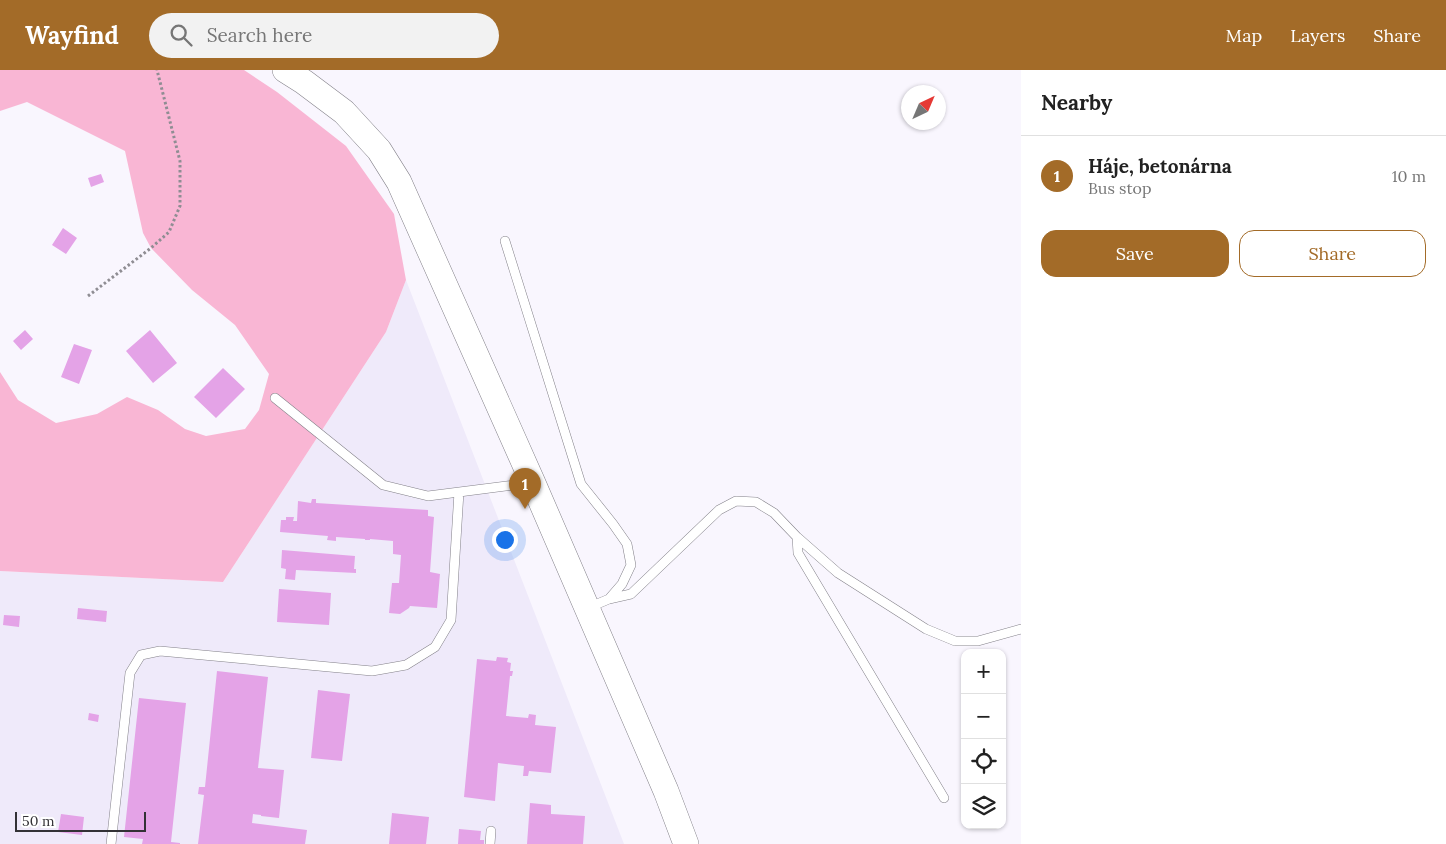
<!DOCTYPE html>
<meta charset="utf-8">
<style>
:root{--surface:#fff;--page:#f2f2f2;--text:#222;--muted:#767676;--line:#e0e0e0;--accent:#a36b28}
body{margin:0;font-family:Lora,serif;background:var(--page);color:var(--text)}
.controls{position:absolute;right:15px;bottom:15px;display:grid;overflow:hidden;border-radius:10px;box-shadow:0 1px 4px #0004}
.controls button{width:45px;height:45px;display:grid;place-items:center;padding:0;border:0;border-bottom:1px solid var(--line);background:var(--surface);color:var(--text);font:25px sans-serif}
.compass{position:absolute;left:901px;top:15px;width:45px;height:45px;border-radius:50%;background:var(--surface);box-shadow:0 1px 4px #0004;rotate:44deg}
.scale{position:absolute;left:15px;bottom:12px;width:131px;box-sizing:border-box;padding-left:5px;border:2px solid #333236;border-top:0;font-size:14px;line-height:18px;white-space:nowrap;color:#333236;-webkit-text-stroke:4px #fff;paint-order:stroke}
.you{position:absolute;left:504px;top:469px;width:18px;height:18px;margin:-12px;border:4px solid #fff;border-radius:50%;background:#1a73e8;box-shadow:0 0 0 8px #1a73e833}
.badge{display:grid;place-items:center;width:32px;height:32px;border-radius:50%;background:var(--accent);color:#fff;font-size:16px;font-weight:700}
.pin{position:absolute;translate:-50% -41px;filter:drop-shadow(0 1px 2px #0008)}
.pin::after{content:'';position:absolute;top:26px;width:18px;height:15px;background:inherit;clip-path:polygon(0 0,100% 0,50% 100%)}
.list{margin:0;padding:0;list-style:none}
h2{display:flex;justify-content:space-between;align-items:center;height:65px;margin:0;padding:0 20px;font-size:21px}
h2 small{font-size:16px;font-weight:400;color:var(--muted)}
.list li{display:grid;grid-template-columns:32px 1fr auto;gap:15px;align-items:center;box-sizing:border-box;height:80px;padding:0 20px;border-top:1px solid var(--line)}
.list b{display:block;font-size:19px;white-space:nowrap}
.list p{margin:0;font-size:16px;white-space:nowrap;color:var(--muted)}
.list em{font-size:16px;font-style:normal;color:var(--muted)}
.actions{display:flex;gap:10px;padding:15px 20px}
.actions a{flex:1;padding:11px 0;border:1px solid var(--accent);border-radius:15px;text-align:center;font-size:18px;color:var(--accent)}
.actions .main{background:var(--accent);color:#fff}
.icon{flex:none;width:28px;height:28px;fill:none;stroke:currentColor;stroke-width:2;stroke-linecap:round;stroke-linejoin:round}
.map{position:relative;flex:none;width:1021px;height:774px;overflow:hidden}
header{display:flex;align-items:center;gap:30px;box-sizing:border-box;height:70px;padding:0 25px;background:var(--accent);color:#fff}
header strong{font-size:24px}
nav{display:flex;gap:28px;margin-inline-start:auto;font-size:18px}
.search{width:350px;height:45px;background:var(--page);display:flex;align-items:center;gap:12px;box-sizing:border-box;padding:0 18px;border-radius:28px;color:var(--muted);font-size:19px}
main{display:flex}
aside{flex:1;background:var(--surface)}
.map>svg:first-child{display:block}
.built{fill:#efeafa}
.green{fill:#f9b6d4}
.building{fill:#e4a3e7}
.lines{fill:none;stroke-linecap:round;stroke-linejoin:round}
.lane-casing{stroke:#838189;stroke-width:10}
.secondary-casing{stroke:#838189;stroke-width:26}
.path{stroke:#8f8d93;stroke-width:3;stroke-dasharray:2.5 2.5;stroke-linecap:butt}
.lane{stroke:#fff;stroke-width:9}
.secondary{stroke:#fff;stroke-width:25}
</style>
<header>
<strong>Wayfind</strong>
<div class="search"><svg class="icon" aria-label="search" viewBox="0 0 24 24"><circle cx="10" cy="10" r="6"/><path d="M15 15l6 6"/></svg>Search here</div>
<nav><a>Map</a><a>Layers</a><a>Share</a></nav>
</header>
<main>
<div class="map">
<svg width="1021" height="774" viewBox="0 0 1021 774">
<rect width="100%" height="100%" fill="#f9f6fe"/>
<!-- built -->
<path class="built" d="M406 210 624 774H0V501L223 512 386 262Z"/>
<!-- green -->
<path class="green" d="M0 0H244L277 22 346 76 394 144 406 210 386 262 223 512 0 501V302L18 330 56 353 97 344 127 327 158 340 185 359 206 366 245 359 259 340 269 304 235 255 192 220 151 178 143 163 125 81 27 32 0 41Z"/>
<!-- building -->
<path class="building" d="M101 104 104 112 91 117 88 108Z
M63 158 77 168 66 184 52 175Z
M25 260 33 269 21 280 13 271Z
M150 260 177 293 153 313 126 281Z
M74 274 92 280 79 314 61 307Z
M223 298 245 319 216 348 194 327Z
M312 429H316V433L428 440V446L434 447 430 502 440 504 437 538 410 536 409 538 400 544 389 543 392 513H399L401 485 393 484V471L370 469V470H365V469L336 467V471L327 470 328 466 280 462 281 450H286V447H294L293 451H297L298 431 311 433Z
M282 480 355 486 354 499H356V503L296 500 295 510 285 509 286 499 281 498Z
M279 519 331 523 329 555 277 552Z
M78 538 107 541 106 552 77 549Z
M4 545 20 546 19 557 3 555Z
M497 587 508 588 507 592 511 593 510 601H513L512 606H510L506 646 528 648 529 644 536 645 535 655 556 657 551 703 529 701 528 706H523L524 696 498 693 495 731 464 727 477 589 496 591Z
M217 601 268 607 258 698 284 700 279 748 261 746V745L253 744 252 753 307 760 305 774H198L204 725 198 724 199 717H205Z
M318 620 350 624 342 691 311 688Z
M139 628 186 633 171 772 180 773V774H142L143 769 124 767Z
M89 643 99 645 98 652 88 650Z
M530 733 551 735V744L585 746 583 774H527Z
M392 743 429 747 426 774H389Z
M61 744 84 747 82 765 58 762Z
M459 759 481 761 480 770H484V774H458Z"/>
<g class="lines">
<!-- lane casing -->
<g class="lane-casing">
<path id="lane" d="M505 171 581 414 613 454 627 474 631 495 622 514 609 529 590 537
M275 328 383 415 428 426 530 413
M797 467 838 503 926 559 955 571H978L1021 559
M609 529 631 524 719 440 736 431 756 432 774 443 797 467 798 483 944 728
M111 774 130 603 141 585 160 581 372 601 406 595 435 577 451 550 459 422
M490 774 491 761"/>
</g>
<!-- secondary casing -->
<g class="secondary-casing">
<path id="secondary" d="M285 0 304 12 344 42 379 80 399 112 533 413 666 721 686 774"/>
</g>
<!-- path -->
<path class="path" d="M88 226 151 178 169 162 180 136V91L157 0"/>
<!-- lane -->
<use href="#lane" class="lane"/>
<!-- secondary -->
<use href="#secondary" class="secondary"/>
</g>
</svg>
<div class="controls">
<button>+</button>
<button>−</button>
<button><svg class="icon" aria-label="locate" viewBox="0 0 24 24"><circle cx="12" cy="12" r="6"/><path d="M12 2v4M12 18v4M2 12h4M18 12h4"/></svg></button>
<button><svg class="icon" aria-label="layers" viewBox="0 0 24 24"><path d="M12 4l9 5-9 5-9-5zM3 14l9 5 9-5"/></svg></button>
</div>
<svg class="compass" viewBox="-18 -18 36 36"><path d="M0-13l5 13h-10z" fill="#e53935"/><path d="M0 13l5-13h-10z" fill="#767676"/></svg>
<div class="scale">50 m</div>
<div class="you"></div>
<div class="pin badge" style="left:525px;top:439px">1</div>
</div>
<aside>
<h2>Nearby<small></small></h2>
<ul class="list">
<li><span class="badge">1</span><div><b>Háje, betonárna</b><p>Bus stop</p></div><em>10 m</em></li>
</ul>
<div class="actions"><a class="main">Save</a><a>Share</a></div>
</aside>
</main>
